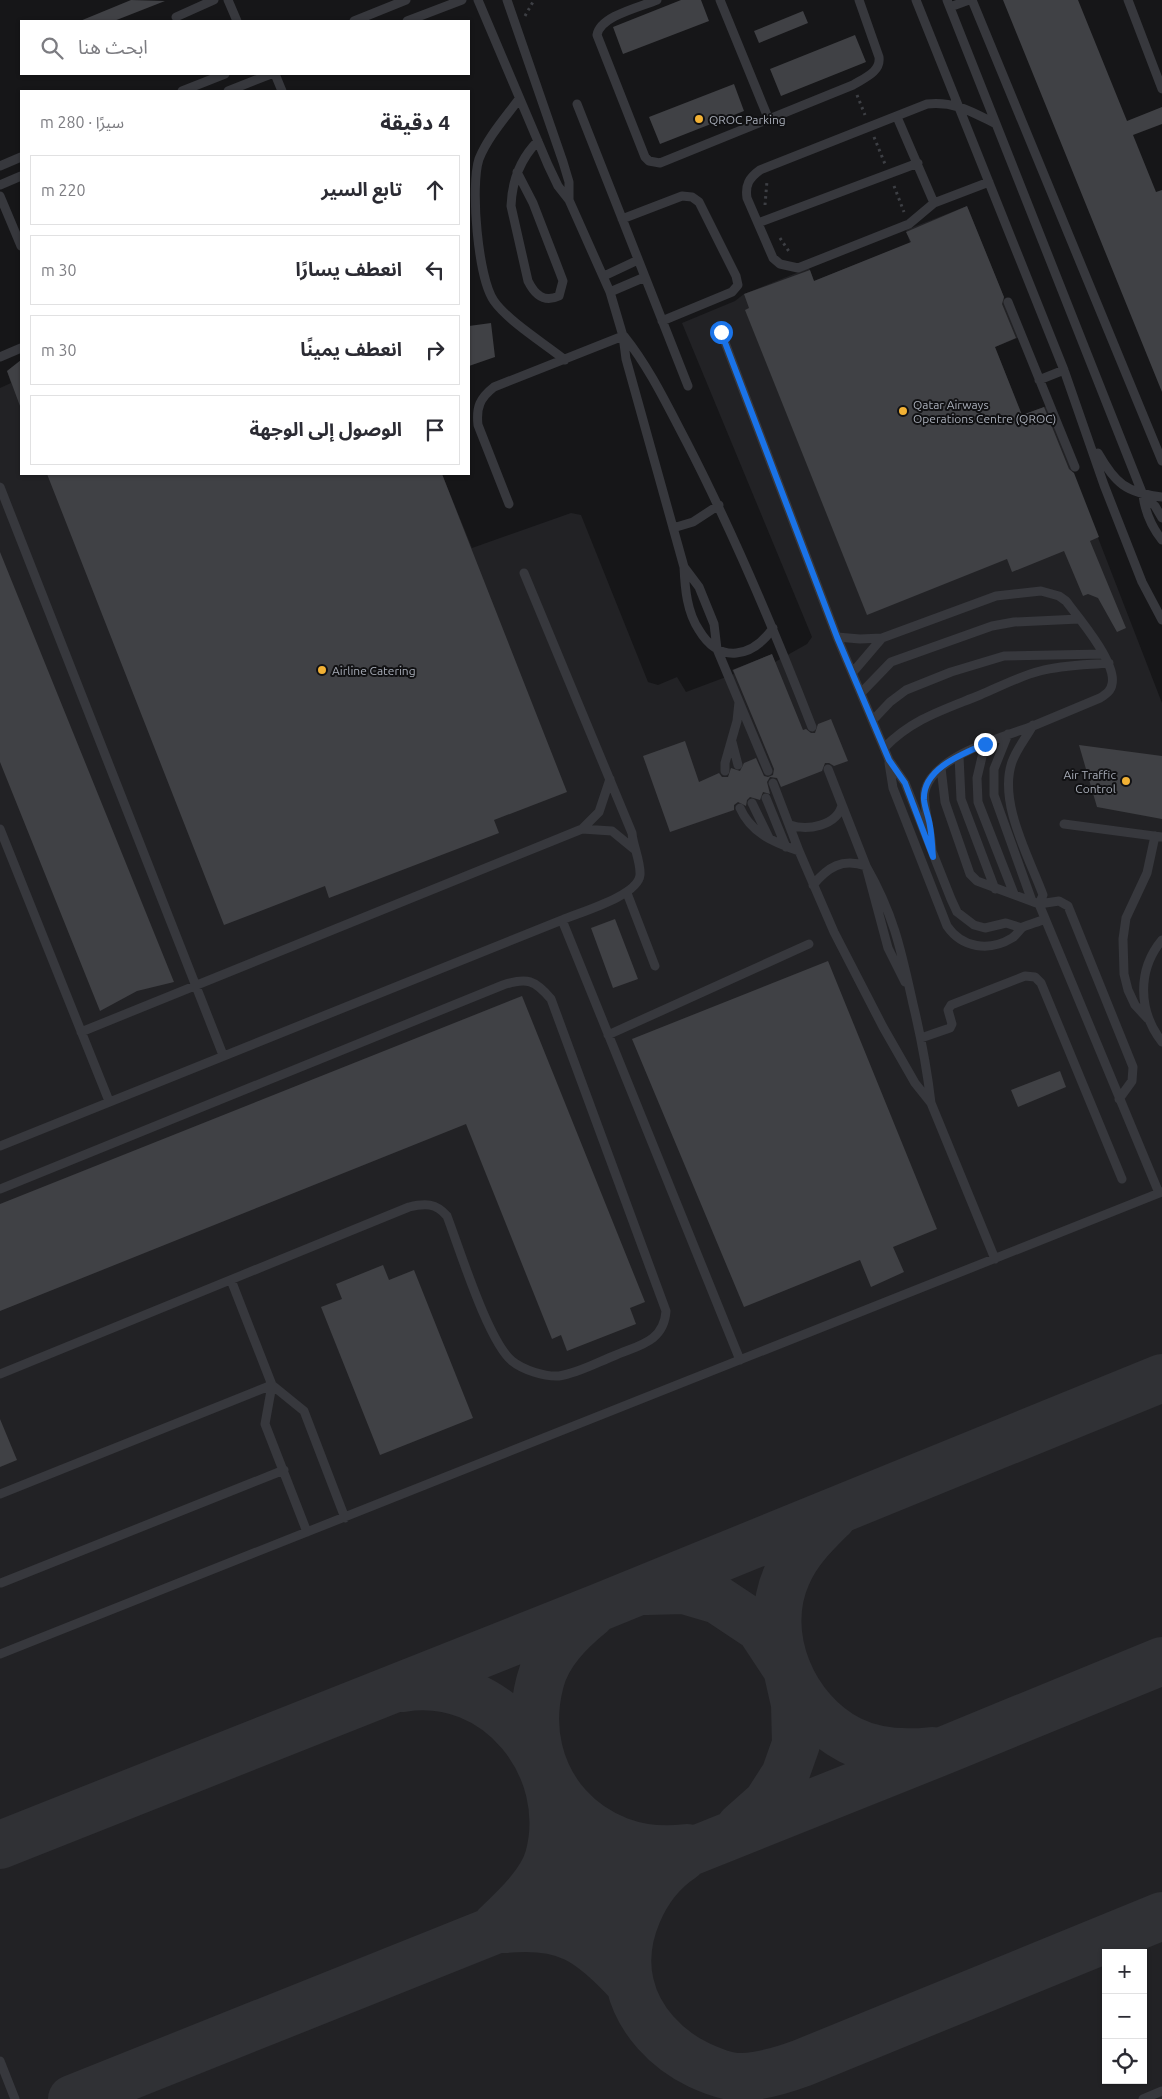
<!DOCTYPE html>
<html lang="ar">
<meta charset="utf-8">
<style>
:root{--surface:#fff;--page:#f2f2f3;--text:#2b2b33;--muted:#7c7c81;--line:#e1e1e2}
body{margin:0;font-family:Ubuntu,"Noto Sans Arabic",sans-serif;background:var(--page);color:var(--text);direction:rtl}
.controls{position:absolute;right:15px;bottom:15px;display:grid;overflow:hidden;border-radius:0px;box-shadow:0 1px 4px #0004}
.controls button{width:45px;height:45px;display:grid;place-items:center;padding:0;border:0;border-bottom:1px solid var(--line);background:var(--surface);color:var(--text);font:25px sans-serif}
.stop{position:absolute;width:15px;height:15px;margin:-11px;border:4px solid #1a73e8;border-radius:50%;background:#fff}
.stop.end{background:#1a73e8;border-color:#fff;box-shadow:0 1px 5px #0008}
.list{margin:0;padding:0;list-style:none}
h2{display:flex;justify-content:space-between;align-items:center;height:65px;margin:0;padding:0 20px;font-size:21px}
h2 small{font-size:16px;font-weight:400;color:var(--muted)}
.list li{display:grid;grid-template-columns:32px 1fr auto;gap:15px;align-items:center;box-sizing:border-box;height:70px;margin:0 10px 10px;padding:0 10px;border:1px solid var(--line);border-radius:0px}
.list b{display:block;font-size:19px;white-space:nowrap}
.list em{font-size:16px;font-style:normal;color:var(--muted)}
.icon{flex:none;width:28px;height:28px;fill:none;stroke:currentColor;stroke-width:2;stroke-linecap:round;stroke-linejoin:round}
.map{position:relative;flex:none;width:1162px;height:2099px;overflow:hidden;direction:ltr}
.search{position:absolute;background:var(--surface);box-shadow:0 1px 4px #0004;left:20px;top:20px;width:450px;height:55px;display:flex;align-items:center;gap:12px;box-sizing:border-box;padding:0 18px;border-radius:0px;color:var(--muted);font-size:19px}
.panel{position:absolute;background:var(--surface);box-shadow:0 1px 4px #0004;left:20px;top:90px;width:450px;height:385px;border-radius:0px;direction:rtl}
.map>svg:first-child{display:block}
.built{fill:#222225;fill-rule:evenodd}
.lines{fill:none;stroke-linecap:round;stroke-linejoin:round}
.taxiway{stroke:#303135;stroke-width:48}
.building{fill:#404145}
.path{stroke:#3d3f44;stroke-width:3;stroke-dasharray:2.5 4;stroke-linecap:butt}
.service{stroke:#37383d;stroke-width:9}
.route{stroke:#1a73e8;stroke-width:6}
.poi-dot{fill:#f2b134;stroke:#111113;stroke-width:2}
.labels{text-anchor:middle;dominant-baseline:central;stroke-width:4;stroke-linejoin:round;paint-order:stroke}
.poi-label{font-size:12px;fill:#a8adb8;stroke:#111113;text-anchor:start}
</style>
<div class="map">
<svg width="1162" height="2099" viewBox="0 0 1162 2099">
<rect width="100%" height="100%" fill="#161618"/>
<!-- built -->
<path class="built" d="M967 206 1020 337 995 347 1022 415 1047 406 1162 703V2099H0V388L11 383 7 371 21 360V474H442L472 548 571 513 581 515 648 682 658 685 677 677 686 692 734 674 732 670 772 654 775 662 807 644 812 637 682 323 735 301 744 294 809 268 814 281 910 243 906 230ZM1106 1953H1143V2080H1106Z"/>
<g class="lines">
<!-- taxiway -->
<path class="taxiway" d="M833 1516C815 1534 797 1551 787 1575 760 1635 793 1711 850 1740 874 1752 905 1754 932 1751
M647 1591 684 1590 718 1600 760 1628 787 1669 795 1704 796 1744 785 1775 767 1803 740 1827
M592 1613C570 1631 547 1653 540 1682 515 1777 589 1861 687 1848
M402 1688C497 1672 573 1767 549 1857 542 1883 515 1908 496 1926
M0 1845 600 1607 1162 1378
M682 1858C644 1883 619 1938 630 1984 638 2020 667 2050 699 2065 712 2071 729 2078 743 2077 764 2076 783 2070 802 2063L1162 1916
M505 1929C565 1923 590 1940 630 1984L544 1769
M72 2099 945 1750 1162 1661"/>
</g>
<!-- building -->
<path class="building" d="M131 0 165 1 114 21H80Z
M681 0H701L709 21 623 54 613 27Z
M1003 0H1078L1127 121 1162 107V124L1133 135 1156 192 1162 190V392Z
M803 11 808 23 759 43 754 31Z
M855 35 866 62 781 96 770 69Z
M734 84 744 111 660 144 649 117Z
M967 206 1004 297 1002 304 1016 338 995 347 1022 415 1044 407 1069 469 1074 473 1099 537 1090 541 1126 628 1117 632 1098 598 1088 594 1083 596 1064 551 1012 572 1007 559 867 615 745 310 749 308 744 294 810 270 814 281 911 242 906 232Z
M491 323 495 357 469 366V326Z
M21 360V405L20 406 7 371Z
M47 474H442L567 792 494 820 499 833 329 898 325 886 224 925Z
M0 552 174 982 137 991 100 1011 0 762Z
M772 654 803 730 806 729 811 733H815L818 724 831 719 848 761 834 766 829 763H825L822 771 781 787 777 778 770 777 767 782 770 794 763 792 760 800 750 797 747 800 746 806 738 802 734 805V810L670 832 643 756 685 741 699 782 719 773 722 777H728L731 768 740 771 744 763 756 758 764 776 768 777 773 775 774 769 733 670Z
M1079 745 1162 756V819L1097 807Z
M615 919 638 979 613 988 591 928Z
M828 961 937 1229 893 1247 904 1272 871 1287 860 1260 744 1307 632 1039Z
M522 996 645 1302 630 1308 636 1324 567 1351 561 1335 552 1339 466 1124 0 1311V1204Z
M1060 1071 1066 1087 1018 1107 1011 1090Z
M383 1265 389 1280 414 1270 473 1418 380 1455 321 1307 342 1299 336 1284Z
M0 1419 17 1460 0 1467Z"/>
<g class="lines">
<!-- path -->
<path class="path" d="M525 16 534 0
M857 95 865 115
M874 137 885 164
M894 186 904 212
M765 205 767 181
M780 238 790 253"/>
<!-- service -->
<path class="service" d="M228 0 237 21
M478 0 548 165 558 186 569 200 610 292 623 336 626 359 684 567C685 589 687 612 699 630 720 665 753 657 773 628
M507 0 563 162 569 182V200
M657 0C640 7 600 16 597 35L645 157 649 161 660 163 853 85C864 78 881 72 879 57L859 0
M720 0 769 120
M916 0 1064 370 1104 485 1142 582 1162 620
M947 0 1143 495C1145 512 1151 526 1162 540
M972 0 1162 461
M1128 0 1162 89
M950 7 969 0
M176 17 214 0
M354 21 406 0
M407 21 462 0
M275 74 282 91
M182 91 225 74
M228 91 271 74
M519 99C505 118 488 137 479 159 470 186 478 278 494 301 508 321 545 344 565 360
M577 104 688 386
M897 117 934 203
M0 166 21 157
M517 172 533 203 560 273 563 281 559 296C544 303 535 295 528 281L511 206C512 181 520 159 538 141
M989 182 934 203 909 224 798 268 780 264 773 258 747 198C745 185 749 178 760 170L927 104C955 101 972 112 996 124
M0 185 21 176
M0 196 21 246
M622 219 682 196 692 197 699 202 736 276 738 285 732 292 662 321
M758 223 918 163
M604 276 638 260
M610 292 645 277
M1008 302 1075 467
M721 332 837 637 889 760 905 783 951 899 957 912 974 925 985 928 1006 923 1022 928
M624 336C649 367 667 405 686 441 734 534 774 629 812 727
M0 357 21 348
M1039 380 1064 370
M1098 453C1115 483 1126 493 1162 497
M0 487 223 1055
M1143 495 1155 506 1162 518
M509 504 478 425C476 407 480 398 494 387L623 336
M673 528 693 522 719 505
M684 567 699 587 714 624 717 649 768 771
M524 573 632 833C633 846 641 862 640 875 638 896 580 912 562 920
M837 637 860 639 882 638
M853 672 882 638 996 596 1041 591 1059 596 1066 601C1079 618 1117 663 1112 684 1111 691 1106 694 1100 698 1078 707 1055 717 1033 726 1003 737 933 756 925 791 922 803 932 834 932 851
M862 692 891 662 992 626 1014 622 1079 619
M873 720 890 702 906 690 951 672 1004 656 1103 654
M1033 725C1026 738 1017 748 1012 762 998 802 1029 857 1043 895L1039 904 1159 1193
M1008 734 994 769V795L1032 901
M732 742 738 765
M985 744 977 778 978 802 1014 894
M884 748C912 719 943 710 980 695 999 687 1020 676 1040 671 1062 665 1086 665 1109 663
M959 756 961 799 995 889
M889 763 893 788 947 926C962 948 989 952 1012 938 1017 935 1019 930 1023 927 1030 924 1038 922 1045 919
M941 768 945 802 970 874 977 881 1039 904 1059 901 1068 906 1133 1067 1132 1081 1119 1099
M828 769 866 866 888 948 905 982
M725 771V763L737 721 739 702
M773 783 799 851 834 932 883 1027 915 1083 931 1103 995 1259
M766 798 786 847
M752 803 769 838
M740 808C751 833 773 842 799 851
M1064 824 1162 837
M790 825C807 831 837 826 842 805
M0 829 109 1101
M582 829 612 831 634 849
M813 885C828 867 842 858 866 866 894 915 901 950 913 1004 921 1037 927 1069 931 1103
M627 893 655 966
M1162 940C1137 970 1138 1011 1162 1042
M1148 1019 1135 1005 1128 990 1124 974 1123 939 1126 918 1147 873 1155 836
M81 1032 582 829 599 812 610 779
M608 1035 809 944
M921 1038 950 1028 952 1024 948 1010 951 1005 1025 976 1035 977 1041 983 1122 1179
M0 1146 562 920 740 1360
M0 1189 503 985C527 977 535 980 551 999L666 1311C664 1341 640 1345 616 1355 598 1362 579 1373 559 1376 545 1377 523 1370 512 1361 488 1341 460 1250 447 1216 436 1203 425 1203 409 1207L0 1374
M231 1280 272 1385 304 1411 345 1518
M272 1385 265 1424 307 1532
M0 1494 272 1385
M1 1583 284 1470
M0 1654 1162 1192
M0 2061 15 2099
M1143 2099 1162 2091"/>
</g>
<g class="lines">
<!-- route -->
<path class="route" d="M721 332 837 637 889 760 905 783 933 857C932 847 932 837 930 826 929 818 925 809 924 800 922 769 962 754 985 744"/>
</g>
<!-- markers -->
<g class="poi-dot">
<circle cx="699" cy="119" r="5"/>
<circle cx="903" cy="411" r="5"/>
<circle cx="322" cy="670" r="5"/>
<circle cx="1126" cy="781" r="5"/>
</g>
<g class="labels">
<!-- poi labels -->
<g class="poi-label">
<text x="709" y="119">QROC Parking</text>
<text x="913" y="404">Qatar Airways<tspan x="913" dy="14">Operations Centre (QROC)</tspan></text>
<text x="332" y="670">Airline Catering</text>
<text x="1116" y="774" text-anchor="end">Air Traffic<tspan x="1116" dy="14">Control</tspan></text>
</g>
</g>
</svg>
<div class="controls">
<button>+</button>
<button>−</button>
<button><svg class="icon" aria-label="locate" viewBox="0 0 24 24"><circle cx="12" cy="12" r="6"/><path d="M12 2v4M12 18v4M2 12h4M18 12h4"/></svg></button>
</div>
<div class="stop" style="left:721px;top:332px"></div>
<div class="stop end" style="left:985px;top:744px"></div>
<div class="search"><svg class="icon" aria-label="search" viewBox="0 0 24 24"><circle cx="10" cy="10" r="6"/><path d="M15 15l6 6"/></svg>ابحث هنا</div>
<section class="panel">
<h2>4 دقيقة<small>سيرًا · 280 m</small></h2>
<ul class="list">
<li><svg class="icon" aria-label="ahead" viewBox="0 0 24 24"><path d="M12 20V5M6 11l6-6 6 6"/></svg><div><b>تابع السير</b></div><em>220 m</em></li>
<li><svg class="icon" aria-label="left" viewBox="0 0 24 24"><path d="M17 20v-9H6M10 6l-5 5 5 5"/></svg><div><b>انعطف يسارًا</b></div><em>30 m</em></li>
<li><svg class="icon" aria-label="right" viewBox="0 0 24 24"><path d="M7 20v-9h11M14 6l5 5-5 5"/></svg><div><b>انعطف يمينًا</b></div><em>30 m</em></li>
<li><svg class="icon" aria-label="arrive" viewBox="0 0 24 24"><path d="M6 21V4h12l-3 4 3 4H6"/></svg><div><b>الوصول إلى الوجهة</b></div></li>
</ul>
</section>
</div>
